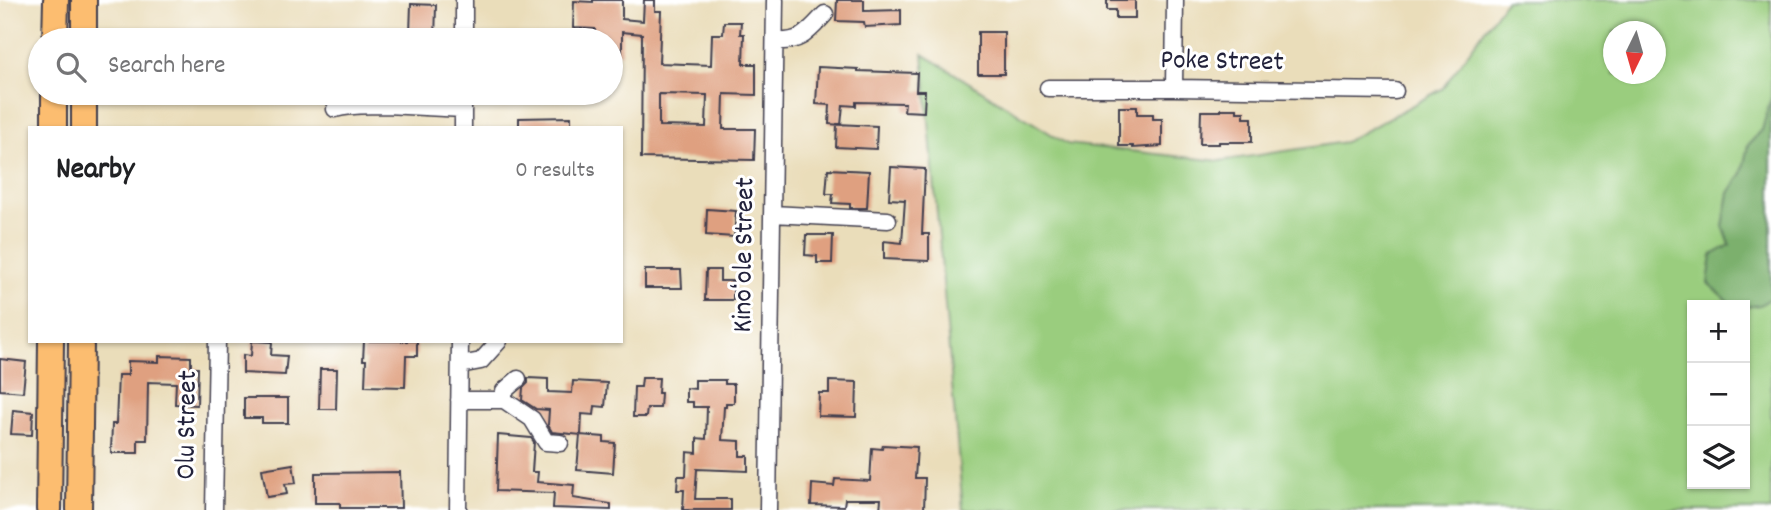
<!DOCTYPE html>
<meta charset="utf-8">
<style>
:root{--surface:#fff;--page:#f2f2f2;--text:#202124;--muted:#757577;--line:#e0e0e0}
body{margin:0;font-family:Dekko,sans-serif;background:var(--page);color:var(--text)}
.controls{position:absolute;right:21px;bottom:21px;display:grid;overflow:hidden;border-radius:0px;box-shadow:0 2px 5px #0004}
.controls button{width:63px;height:63px;display:grid;place-items:center;padding:0;border:0;border-bottom:2px solid var(--line);background:var(--surface);color:var(--text);font:35px sans-serif}
.compass{position:absolute;left:1603px;top:21px;width:63px;height:63px;border-radius:50%;background:var(--surface);box-shadow:0 2px 5px #0004;rotate:185deg}
.list{margin:0;padding:0;list-style:none}
h2{display:flex;justify-content:space-between;align-items:center;height:91px;margin:0;padding:0 28px;font-size:30px}
h2 small{font-size:23px;font-weight:400;color:var(--muted)}
.icon{flex:none;width:38px;height:38px;fill:none;stroke:currentColor;stroke-width:2;stroke-linecap:round;stroke-linejoin:round}
.map{position:relative;flex:none;width:1771px;height:510px;overflow:hidden}
.search{position:absolute;background:var(--surface);box-shadow:0 2px 5px #0004;left:28px;top:28px;width:595px;height:77px;display:flex;align-items:center;gap:18px;box-sizing:border-box;padding:0 24px;border-radius:38px;color:var(--muted);font-size:26px}
.panel{position:absolute;background:var(--surface);box-shadow:0 2px 5px #0004;left:28px;top:126px;width:595px;height:217px;border-radius:0px}
.map>svg:first-child{display:block}
.green{fill:#9acd7e;stroke:#5e785c;stroke-width:2;fill-rule:evenodd}
.forest{fill:#7bb06d;stroke:#4e6954;stroke-width:2}
.building{fill:#dfa080;fill-rule:evenodd}
.lines{fill:none;stroke-linecap:round;stroke-linejoin:round}
.minor-casing{stroke:#403e4e;stroke-width:19}
.highway-casing{stroke:#403e4e;stroke-width:28}
.minor{stroke:#fff;stroke-width:16}
.highway{stroke:#fcbd6f;stroke-width:24}
.labels{text-anchor:middle;dominant-baseline:central;stroke-width:6;stroke-linejoin:round;paint-order:stroke}
.street-label{font-size:28px;fill:#22223b;stroke:#fff}
</style>
<div class="map">
<svg width="1771" height="510" viewBox="0 0 1771 510">
<rect width="100%" height="100%" fill="#fff"/>
<filter id="ink" filterUnits="userSpaceOnUse"><feTurbulence type="fractalNoise" baseFrequency=".0143" numOctaves="2"/><feDisplacementMap in="SourceGraphic" scale="14" xChannelSelector="R" yChannelSelector="G"/><feConvolveMatrix kernelMatrix="1 2 1 2 8 2 1 2 1" color-interpolation-filters="sRGB"/></filter>
<filter id="wash" filterUnits="userSpaceOnUse"><feTurbulence type="fractalNoise" baseFrequency=".00686" numOctaves="4" result="noise"/><feDisplacementMap in="SourceGraphic" scale="28" xChannelSelector="R" yChannelSelector="G"/><feGaussianBlur stdDeviation="1.57" result="paint"/><feColorMatrix in="noise" values="0 0 0 0 0 0 0 0 0 0 0 0 0 0 0 0 0 1.4 0 .05"/><feComposite in="paint" operator="in"/></filter>
<g filter="url(#wash)">
<rect width="100%" height="100%" fill="#eaddba"/>
<!-- green -->
<path class="green" d="M1506 0H1771V510H963L923 54 1067 144 1220 161 1345 142 1442 89ZM1614 32H1656V74H1614ZM1692 305H1745V484H1692Z"/>
<!-- forest -->
<path class="forest" d="M1771 98V298L1760 305 1745 307V305H1732L1708 283 1712 255 1730 245 1723 226 1729 193 1742 173 1748 145 1762 130Z"/>
<g id="blocks">
<!-- building -->
<path class="building" d="M593 0H622V19L643 21 644 0H655V11H661L659 63 711 65 712 34H723L724 22H741L740 34H744L743 64H756V95L724 94 723 129H755L754 160 641 158 642 34 622 32V53H611V40H595V29L573 28 574 1 593 2ZM659 94 707 95 706 127 659 126Z
M837 0H864V11L901 10V25L865 27 864 22 836 21Z
M1107 0H1135V18H1116V10H1107Z
M411 4 436 5 435 40H418V34H410Z
M978 32H1004V74H978Z
M818 67 858 69V71L917 73 916 91H925L924 112 904 111 905 103 856 102V106L843 105 841 125 829 124 830 105 816 104Z
M1119 107H1137V114H1153V119H1162V146L1133 148V146H1119Z
M1221 109H1237V112H1244V118H1252V142H1219V144H1200L1201 111H1221Z
M571 117V128H519V118Z
M837 124 877 126 876 149 836 147Z
M891 167 925 169 922 234H929V261L884 259V241L902 243 905 200 889 199Z
M828 169 869 171 867 208H850V204L832 203 833 194H826Z
M707 209 736 211 734 237 706 235Z
M806 235H833L832 263H817V256L805 255Z
M645 270H681L682 288H645Z
M706 270H720V281H733V300H705Z
M252 341 272 342 271 355 287 356 285 375 243 373V355L251 356Z
M364 341H417V356H406L405 387 365 386 366 360H363Z
M159 356 191 357V368H198L197 405 175 404 176 383 148 382 147 440H138V453H111L112 424H116L118 375H128V361L159 362Z
M0 359 26 362 23 392 0 390Z
M320 369H337L336 409H319Z
M528 378 548 379V392L572 393 573 381 607 383 605 407 595 406 594 415 582 414 581 435 552 432 548 425 549 410 536 409 522 400 523 388 528 383Z
M642 378H659L658 393H661L660 408H647L646 417H633L634 387H641Z
M695 380H725V384H734V403H726V407H724L722 440 740 441V456H748V471L697 469 695 499H731V510H683L684 490H677L678 476H686L687 452 697 453V438L706 439 707 407H693V402H686V388L695 389Z
M829 381 857 382 856 417 818 416 819 393H829Z
M244 398H288V423H262V418H244Z
M13 410 33 412 32 435 11 434Z
M498 435 531 438 534 442 532 472H538L537 482 574 485 573 498 611 504V510L553 508 554 493 496 491Z
M580 435 604 437V442L615 443 613 473 577 470Z
M883 445 917 447 915 478H925L924 510H880L881 499H845L844 506 811 505 812 484 834 486 835 479 870 481 872 448 882 449Z
M293 464 296 483 285 484 287 494 267 497 262 469Z
M400 472 401 508H340V503H315V473Z"/>
</g>
</g>
<g filter="url(#ink)">
<use href="#blocks" fill-opacity="0" stroke="#403e4e" stroke-width="2"/>
<g class="lines">
<!-- minor casing -->
<g class="minor-casing">
<path id="minor" d="M464 40V0
M775 41C801 43 808 32 825 14
M1048 88H1174L1395 91
M1174 88 1175 0
M367 93 386 105 463 109
M335 109C352 104 369 106 386 105
M463 128V93
M772 214 888 220
M460 365 481 361 499 341
M459 400H504L532 419 546 442 560 443
M504 400V391L518 379
M214 510 217 341
M458 510 460 341
M768 510 775 0"/>
</g>
<!-- highway casing -->
<g class="highway-casing">
<path id="highway" d="M55 40 56 0
M84 40V0
M84 93V128
M54 128V93
M49 510 51 341
M79 510 81 341"/>
</g>
<!-- minor -->
<use href="#minor" class="minor"/>
<!-- highway -->
<use href="#highway" class="highway"/>
</g>
</g>
<g class="labels">
<!-- street labels -->
<g class="street-label">
<text transform="translate(1222 63) rotate(1)">Poke Street</text>
<text transform="translate(746 255) rotate(-89)">Kinoʻole Street</text>
<text transform="translate(189 425) rotate(-89)">Olu Street</text>
</g>
</g>
</svg>
<div class="controls">
<button>+</button>
<button>−</button>
<button><svg class="icon" aria-label="layers" viewBox="0 0 24 24"><path d="M12 4l9 5-9 5-9-5zM3 14l9 5 9-5"/></svg></button>
</div>
<svg class="compass" viewBox="-18 -18 36 36"><path d="M0-13l5 13h-10z" fill="#e53935"/><path d="M0 13l5-13h-10z" fill="#757577"/></svg>
<div class="search"><svg class="icon" aria-label="search" viewBox="0 0 24 24"><circle cx="10" cy="10" r="6"/><path d="M15 15l6 6"/></svg>Search here</div>
<section class="panel">
<h2>Nearby<small>0 results</small></h2>
<ul class="list">
</ul>
</section>
</div>
